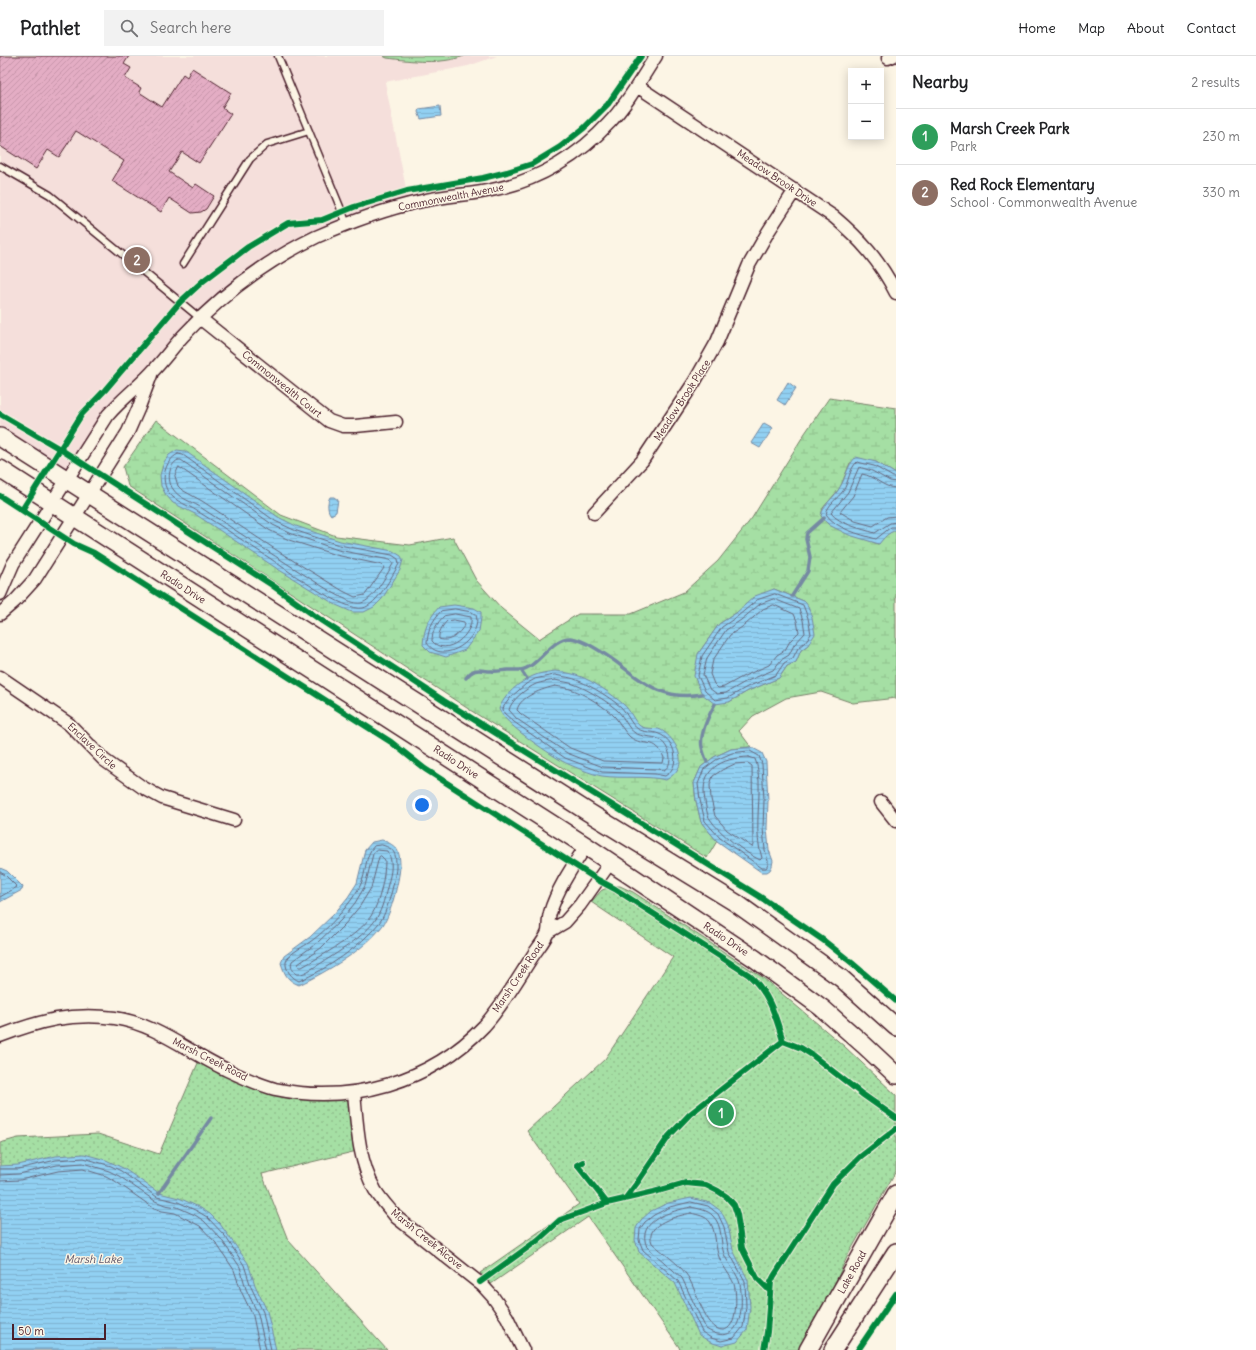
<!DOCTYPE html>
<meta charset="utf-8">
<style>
:root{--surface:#fff;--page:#f2f2f2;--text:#202124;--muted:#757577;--line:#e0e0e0;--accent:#111827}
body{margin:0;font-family:Delius,sans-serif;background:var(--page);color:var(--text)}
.controls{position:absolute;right:12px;top:12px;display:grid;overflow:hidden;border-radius:0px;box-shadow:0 2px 10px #0003}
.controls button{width:36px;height:36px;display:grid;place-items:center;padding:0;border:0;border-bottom:1px solid var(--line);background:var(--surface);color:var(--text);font:20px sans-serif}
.scale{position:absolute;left:12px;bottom:10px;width:94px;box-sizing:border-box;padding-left:4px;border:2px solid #4a1f2b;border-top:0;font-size:11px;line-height:14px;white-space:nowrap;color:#4a1f2b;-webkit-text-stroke:3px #fcf5e5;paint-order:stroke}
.you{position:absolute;left:422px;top:749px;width:14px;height:14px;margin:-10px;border:3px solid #fff;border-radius:50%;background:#1a73e8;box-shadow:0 0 0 6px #1a73e833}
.badge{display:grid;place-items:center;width:26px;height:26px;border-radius:50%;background:var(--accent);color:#fff;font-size:13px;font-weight:700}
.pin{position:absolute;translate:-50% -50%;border:2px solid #fff;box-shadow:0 1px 4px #0006}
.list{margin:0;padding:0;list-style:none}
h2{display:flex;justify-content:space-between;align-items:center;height:52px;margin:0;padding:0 16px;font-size:17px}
h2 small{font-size:13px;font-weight:400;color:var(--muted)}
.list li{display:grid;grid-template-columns:26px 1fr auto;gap:12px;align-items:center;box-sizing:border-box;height:56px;padding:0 16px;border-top:1px solid var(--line)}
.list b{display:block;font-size:15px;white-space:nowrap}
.list p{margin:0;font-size:13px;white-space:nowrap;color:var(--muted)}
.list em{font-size:13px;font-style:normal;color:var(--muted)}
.icon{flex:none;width:22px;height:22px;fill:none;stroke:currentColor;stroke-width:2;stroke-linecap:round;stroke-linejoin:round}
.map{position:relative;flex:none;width:896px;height:1294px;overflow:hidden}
header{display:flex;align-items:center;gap:24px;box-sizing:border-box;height:56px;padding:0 20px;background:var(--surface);border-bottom:1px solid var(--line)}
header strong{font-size:19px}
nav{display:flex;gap:22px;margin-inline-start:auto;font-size:14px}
.search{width:280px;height:36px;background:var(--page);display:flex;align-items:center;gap:10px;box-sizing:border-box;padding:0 14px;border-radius:0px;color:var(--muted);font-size:15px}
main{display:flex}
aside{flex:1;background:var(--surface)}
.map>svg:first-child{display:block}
.built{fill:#f5dfdb}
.grass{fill:url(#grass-dots);stroke:#787f68}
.wetland{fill:url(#wetland-marsh);stroke:#787f68;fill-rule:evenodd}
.garden{fill:#a5dfa4;stroke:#787f68}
.water{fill:url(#water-rules);stroke:#7589a2}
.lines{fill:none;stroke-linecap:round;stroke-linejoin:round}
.shore{stroke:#66667b;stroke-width:1}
.stream{stroke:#7589a2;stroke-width:3.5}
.building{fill:url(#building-hatch);stroke:#4a1f2b}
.lane-casing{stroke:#4a1f2b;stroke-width:9}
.street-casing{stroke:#4a1f2b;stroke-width:15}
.secondary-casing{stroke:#4a1f2b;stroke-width:20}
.lane{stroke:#fcf5e5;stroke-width:6}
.street{stroke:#fcf5e5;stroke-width:12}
.secondary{stroke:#fcf5e5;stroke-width:17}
.cycleway-casing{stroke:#fcf5e5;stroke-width:8}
.cycleway{stroke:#00873e;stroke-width:6}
.labels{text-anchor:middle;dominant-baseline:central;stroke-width:3;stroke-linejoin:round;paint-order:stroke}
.street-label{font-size:10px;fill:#4a1f2b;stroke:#fcf5e5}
.water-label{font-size:11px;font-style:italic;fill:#5f5467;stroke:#fcf5e5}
</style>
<header>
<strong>Pathlet</strong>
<div class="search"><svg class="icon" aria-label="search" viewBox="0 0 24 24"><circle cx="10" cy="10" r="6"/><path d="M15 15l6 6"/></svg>Search here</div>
<nav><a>Home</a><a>Map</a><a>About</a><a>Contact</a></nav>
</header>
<main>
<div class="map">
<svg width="896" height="1294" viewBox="0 0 896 1294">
<defs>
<pattern id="grass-dots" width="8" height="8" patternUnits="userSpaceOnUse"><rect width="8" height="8" fill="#a5dfa4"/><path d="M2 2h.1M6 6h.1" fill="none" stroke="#90bf8d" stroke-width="1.8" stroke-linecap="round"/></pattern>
<pattern id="wetland-marsh" width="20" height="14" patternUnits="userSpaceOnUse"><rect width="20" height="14" fill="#a5dfa4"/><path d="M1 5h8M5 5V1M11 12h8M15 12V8" fill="none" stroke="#90bf8d"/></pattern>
<pattern id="water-rules" width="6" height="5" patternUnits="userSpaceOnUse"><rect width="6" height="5" fill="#91d0f2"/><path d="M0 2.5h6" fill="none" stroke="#7fb2d0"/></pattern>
<pattern id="building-hatch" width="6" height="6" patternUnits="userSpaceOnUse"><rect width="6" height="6" fill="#e4adc4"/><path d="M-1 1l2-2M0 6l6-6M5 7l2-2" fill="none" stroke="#c594a9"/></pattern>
</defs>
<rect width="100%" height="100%" fill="#fcf5e5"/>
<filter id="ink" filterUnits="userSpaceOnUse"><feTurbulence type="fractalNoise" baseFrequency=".025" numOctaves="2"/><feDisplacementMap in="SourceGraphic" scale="8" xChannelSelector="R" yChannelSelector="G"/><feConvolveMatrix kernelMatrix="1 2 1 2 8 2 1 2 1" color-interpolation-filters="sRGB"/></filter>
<g filter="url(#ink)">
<!-- built -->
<path class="built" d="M0 0H497L468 10 385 26 409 148 374 159 261 213 121 344 66 423 0 381Z"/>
<!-- grass -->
<path class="grass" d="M614 830H620L633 836 762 921 844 990 896 1039V1115L848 1199 829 1240 798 1294H680L679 1291 588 1161 491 1228 480 1217 579 1148 527 1075 605 1003 673 901 591 846 602 834Z
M201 1000 274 1032 354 1036 361 1094 262 1118 288 1184 387 1294H0V1087L18 1082 98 1078 159 1098Z"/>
<!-- wetland -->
<path class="wetland" d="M829 342 896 352V418L876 406 850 407 840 432 823 452 821 460 829 469 878 488 885 480 894 474 896 475V642L853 647 821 636 786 642 753 660 739 675 751 691 731 693 714 701 701 711 694 727 696 745 701 766 717 785 707 802 470 654 128 430 123 411 156 364 281 459 336 480 410 489 453 481 476 524 502 553 539 583 578 558H631L684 536 718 505 752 462 805 377ZM774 533 806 546 808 589 801 594 796 606 787 610 779 622 748 635 729 646 698 598 719 568Z"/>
<!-- garden -->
<path class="garden" d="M383 0H464C439 9 412 5 387 2Z"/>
<!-- water -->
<path class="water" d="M440 50 441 60 421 63 418 56 419 53Z
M788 326 796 332 785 349 777 344Z
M764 367 773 372 760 392 751 387Z
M177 394 185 395 278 461 296 470 340 485 393 495 401 500 403 504 400 514 382 543 374 551 364 556H352L336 549 276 512 195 458 173 447 166 439 161 430 160 419 164 406 169 399Z
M856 401 876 406 896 418V475C889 475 883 483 879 488L849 479 829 469 821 460C824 446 834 443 840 431 847 420 846 411 856 401Z
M330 441H334L338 444 336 456 331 459C327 455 327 446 330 441Z
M774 533 806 546 812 561 815 578 808 589 801 594 796 606 787 610 779 622 748 635 729 646 715 648 702 638 694 620 698 598 719 568 736 557 755 540Z
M454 549 474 552 481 556V562L479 575 465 594 446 601 430 596 423 589C424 572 428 564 439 551Z
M555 615C563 616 571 617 579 620 593 625 612 638 623 648 630 653 634 666 640 670 647 674 655 671 661 674 672 680 684 698 679 711 676 717 671 721 666 724 645 719 623 723 602 720 594 719 569 709 562 705 547 696 504 668 499 653 504 639 519 626 533 620 539 617 548 616 555 615Z
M751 691 762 697 766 706 768 745 767 772 769 794 773 805 772 810 770 814 767 816H761L717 785 701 766 696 745 694 727 701 711 714 701 731 693Z
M382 784C398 790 400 795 400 811 399 825 391 858 383 869 365 894 326 916 299 929 287 924 285 919 281 907L284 900 310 881 334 858 348 841 357 827 365 794 372 786Z
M0 812 7 815 23 831 22 834 0 846Z
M84 1098 106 1104 123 1112 159 1137 179 1142 199 1151 210 1158 220 1168 248 1207 255 1229 267 1255 276 1294H0V1110L18 1109 56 1100Z
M691 1142 710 1147 721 1155 728 1169 733 1194 748 1224 750 1251 747 1274 737 1286 722 1290 710 1286 699 1279 675 1227 639 1196 635 1184 636 1172 641 1164 651 1155 668 1147Z"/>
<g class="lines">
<!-- shore -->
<path class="shore" d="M178 398 183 399 275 465 294 474 339 489 392 499 398 503 399 508C392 520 377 549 363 552 345 556 288 515 271 503 246 487 222 470 197 455 188 449 176 446 169 437 160 425 164 405 178 398Z
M178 404H181L273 469 292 478 338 494 390 504 393 506V508C387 518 373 545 361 547 354 548 347 544 341 541 327 534 313 524 300 516 267 495 235 474 203 453 194 446 179 443 173 433 167 425 168 409 178 404Z
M179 411 269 474 289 484 336 499 382 509 384 512 365 539 355 541 343 535 284 499 202 445 182 434 178 430 175 420Z
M896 421H893L874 410 857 406C849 413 849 426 843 435 838 442 828 448 826 458 836 473 859 478 876 483L891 471H896
M896 426 890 425 872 415 859 411 848 436 831 457C839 468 862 473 875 477L890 467 896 466
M896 432C883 432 875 420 862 418L853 440 840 456 855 465 873 470 887 461 896 460
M775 538 803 549 808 562 811 578 805 586 798 592 793 602 784 607 776 619 747 631 728 642 715 644 705 635 698 620 702 600 722 571 738 560 757 544Z
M774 543 799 553 803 564 805 577 794 589 789 599 781 604 773 614 745 626 726 637 717 638 709 632 703 619 707 602 726 574 741 564 760 548Z
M774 549 794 558 797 565 799 576 790 585 785 594 777 599 769 609 742 621 724 631 718 632 714 628 710 618 713 604 730 579 745 569 763 553Z
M455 553 472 556 476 559C483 582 443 611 427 587 428 574 432 565 441 555Z
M455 558 471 561C474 578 446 602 432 585 432 575 437 567 444 560Z
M454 564 464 566 465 569C458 578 451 587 439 583 438 577 442 570 447 565Z
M555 619C563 621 572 621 579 625 593 631 609 641 621 651 627 657 631 669 638 673 645 677 652 675 659 678 675 684 682 710 665 720L655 718 602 716 565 702 514 666 504 657 503 653 504 650 511 641 526 628 535 623Z
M555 624C562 626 570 626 576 629 587 633 610 647 618 655 624 661 628 673 635 677 642 681 649 680 656 682 668 686 676 707 664 714L656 713 603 711 567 697 517 663 509 654C511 644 527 632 536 628 542 626 549 625 555 624Z
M555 630C561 631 568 632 573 634 583 637 608 653 615 661 620 667 624 676 630 681 644 692 656 680 664 702L663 707 603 705 570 692 521 658 517 654C520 640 543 633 555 630Z
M750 695 759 700 762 708 764 744 763 772 765 794 768 805V809L766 812H762L720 782 705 765 700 744 698 728 704 713 716 704 732 697Z
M749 701 755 703C758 710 758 717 759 725 760 750 754 778 762 802L760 804C745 797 719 777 710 763 707 759 706 751 705 745 699 713 721 702 749 701Z
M735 708 748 707 752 710 753 789 752 791 727 774 715 760 711 743 710 729 713 720 722 714Z
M382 789C396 793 396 799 396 812 395 825 387 858 379 867 360 891 327 913 299 925 292 922 285 914 286 906 288 898 301 892 307 888 324 877 340 859 352 843 355 838 358 834 360 830 367 817 364 800 374 790Z
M377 794 387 795C394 805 391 817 388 828 385 839 383 852 376 863 365 880 336 898 318 909 312 912 303 920 296 918 293 915 290 910 292 905L317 887 341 864 355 847 365 830 373 798Z
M381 800 385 804C385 820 380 846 371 860 358 880 323 899 302 911H299L298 908 321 892 345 868 360 850 371 832 379 801Z
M0 816 5 819 17 831 0 841
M0 1113H18L56 1104 84 1102 111 1110 121 1115 157 1141 178 1146 197 1155 207 1161 225 1180 244 1209 251 1231 263 1256 271 1294
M0 1119 19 1118 57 1109 83 1107 109 1115 119 1120 155 1145 165 1149 177 1151 195 1159 204 1165 221 1183 240 1211 246 1233 258 1258 266 1294
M0 1125 20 1124 58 1115 83 1113 106 1120 115 1125 152 1151 162 1155 175 1157 200 1170 216 1187 234 1214 241 1235 253 1260 260 1294
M691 1146 708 1150 718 1158 724 1171 729 1196 745 1225 746 1251 743 1271 734 1282 721 1285 711 1282 702 1276 678 1225 643 1194 639 1184 640 1173 645 1166 654 1159 670 1151Z
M691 1151C699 1153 708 1154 713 1160 723 1170 720 1186 724 1198 728 1208 738 1218 740 1228 744 1252 741 1294 706 1273L682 1222 647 1191C635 1164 672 1155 691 1151Z
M691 1157C698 1159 706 1160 710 1166 716 1176 715 1188 718 1198 721 1209 730 1218 734 1228 737 1238 738 1273 723 1274 705 1275 696 1230 686 1218 677 1206 663 1197 652 1187 644 1167 678 1160 691 1157Z"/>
<!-- stream -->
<path class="stream" d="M792 540 808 515 810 501 806 483 807 477 824 462
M521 614 527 623
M466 622C475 610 480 615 492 615 497 616 503 614 508 614 512 614 516 614 520 614 538 612 551 582 570 582 580 583 587 587 595 592 634 614 652 647 702 638
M707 706C705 701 703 696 702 691 699 678 709 659 715 648
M159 1137 211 1062"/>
</g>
<!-- building -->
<path class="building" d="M0 0H129L124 8 131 12 125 22 141 32 139 36 162 51 183 18 187 21 192 12 231 37 222 52 231 58 199 107 182 96 169 116 193 132 196 128 214 140 206 153 201 156 192 157 169 142 161 156 112 125 124 105 76 75 59 101 48 94 36 113 0 90Z"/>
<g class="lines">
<!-- lane casing -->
<g class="lane-casing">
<path id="lane" d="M278 0 347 168
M0 110 50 139 201 263
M183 208 250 103 267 88 309 75"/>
</g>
<!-- street casing -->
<g class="street-casing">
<path id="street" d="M888 2 893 0
M637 30 834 161C861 184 880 205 896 237
M201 263 329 365 343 370H355L396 366
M594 457 642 405 695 325 717 286 749 209 768 176 795 134
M0 538 13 508 108 359C122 343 138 331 152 316 163 305 172 292 183 280 221 239 266 205 316 181 350 166 386 153 422 145 447 139 472 139 496 133 539 124 580 99 609 67 628 47 641 23 656 0
M0 558 15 545 35 523 89 438 128 376 139 351 151 319
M0 621 69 668 104 704 142 731 162 742 234 764
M881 746 896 765
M548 876 565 866 580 849 610 807
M0 980C39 965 72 956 115 962 156 968 190 997 227 1014 242 1021 260 1029 275 1033 351 1049 431 1026 484 970 503 949 517 924 532 901 537 893 545 884 548 876 549 870 548 863 550 857 557 833 573 810 586 790
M354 1036C357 1069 358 1104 375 1134 381 1144 389 1152 396 1161L482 1229 493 1241 507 1261 523 1294"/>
</g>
<!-- secondary casing -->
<g class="secondary-casing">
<path id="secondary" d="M0 381 588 756 736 847 841 922 896 971
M0 413 586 790 754 902 822 952 864 989 896 1019
M808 1294 896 1138
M833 1294 896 1196"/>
</g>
<!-- lane -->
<use href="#lane" class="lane"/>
<!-- street -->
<use href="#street" class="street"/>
<!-- secondary -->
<use href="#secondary" class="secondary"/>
<!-- cycleway casing -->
<g class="cycleway-casing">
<path id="cycleway" d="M0 358 60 393 272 529 322 565 444 645 759 840 823 884 852 907 896 945
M0 440 74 488 94 497 391 686 425 713 598 824 615 833 749 919C770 938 775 959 783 985
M22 454 82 358 105 334 180 246 203 225 248 191 288 167 322 164 354 151 407 135 483 122 507 116 532 108 560 91 584 72 608 48 641 0
M583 1106 577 1109 607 1147
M625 1143 637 1127 669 1080 690 1058 783 985 801 992 812 999 862 1038 896 1062
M480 1226 538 1184 560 1164 607 1147 654 1136 686 1127 706 1129 718 1135 727 1141 734 1149 737 1158 742 1192 757 1222 770 1235
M764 1294 767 1276 771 1226 774 1220 833 1128 860 1101 896 1073
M858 1294 896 1238"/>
</g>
<!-- cycleway -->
<use href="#cycleway" class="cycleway"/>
</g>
</g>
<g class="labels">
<!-- street labels -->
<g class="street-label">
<text transform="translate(777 122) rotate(34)">Meadow Brook Drive</text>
<text transform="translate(451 141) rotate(-11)">Commonwealth Avenue</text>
<text transform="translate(282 328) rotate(39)">Commonwealth Court</text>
<text transform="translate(682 344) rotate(-57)">Meadow Brook Place</text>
<text transform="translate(183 531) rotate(33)">Radio Drive</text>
<text transform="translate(92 690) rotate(43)">Enclave Circle</text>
<text transform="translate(456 706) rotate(33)">Radio Drive</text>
<text transform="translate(726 883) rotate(34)">Radio Drive</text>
<text transform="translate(518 921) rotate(-56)">Marsh Creek Road</text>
<text transform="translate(210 1003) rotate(27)">Marsh Creek Road</text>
<text transform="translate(427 1183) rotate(39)">Marsh Creek Alcove</text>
<text transform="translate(852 1216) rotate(-61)">Lake Road</text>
</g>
<!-- water labels -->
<g class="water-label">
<text x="93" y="1203">Marsh Lake</text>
</g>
</g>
</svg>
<div class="controls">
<button>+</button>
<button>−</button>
</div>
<div class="scale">50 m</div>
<div class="you"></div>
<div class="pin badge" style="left:721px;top:1057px;background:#2e9e5b">1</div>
<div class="pin badge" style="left:137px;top:204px;background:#8d6e63">2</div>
</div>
<aside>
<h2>Nearby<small>2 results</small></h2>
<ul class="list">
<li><span class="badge" style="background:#2e9e5b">1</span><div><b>Marsh Creek Park</b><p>Park</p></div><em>230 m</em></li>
<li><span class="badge" style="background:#8d6e63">2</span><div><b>Red Rock Elementary</b><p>School · Commonwealth Avenue</p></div><em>330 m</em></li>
</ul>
</aside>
</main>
